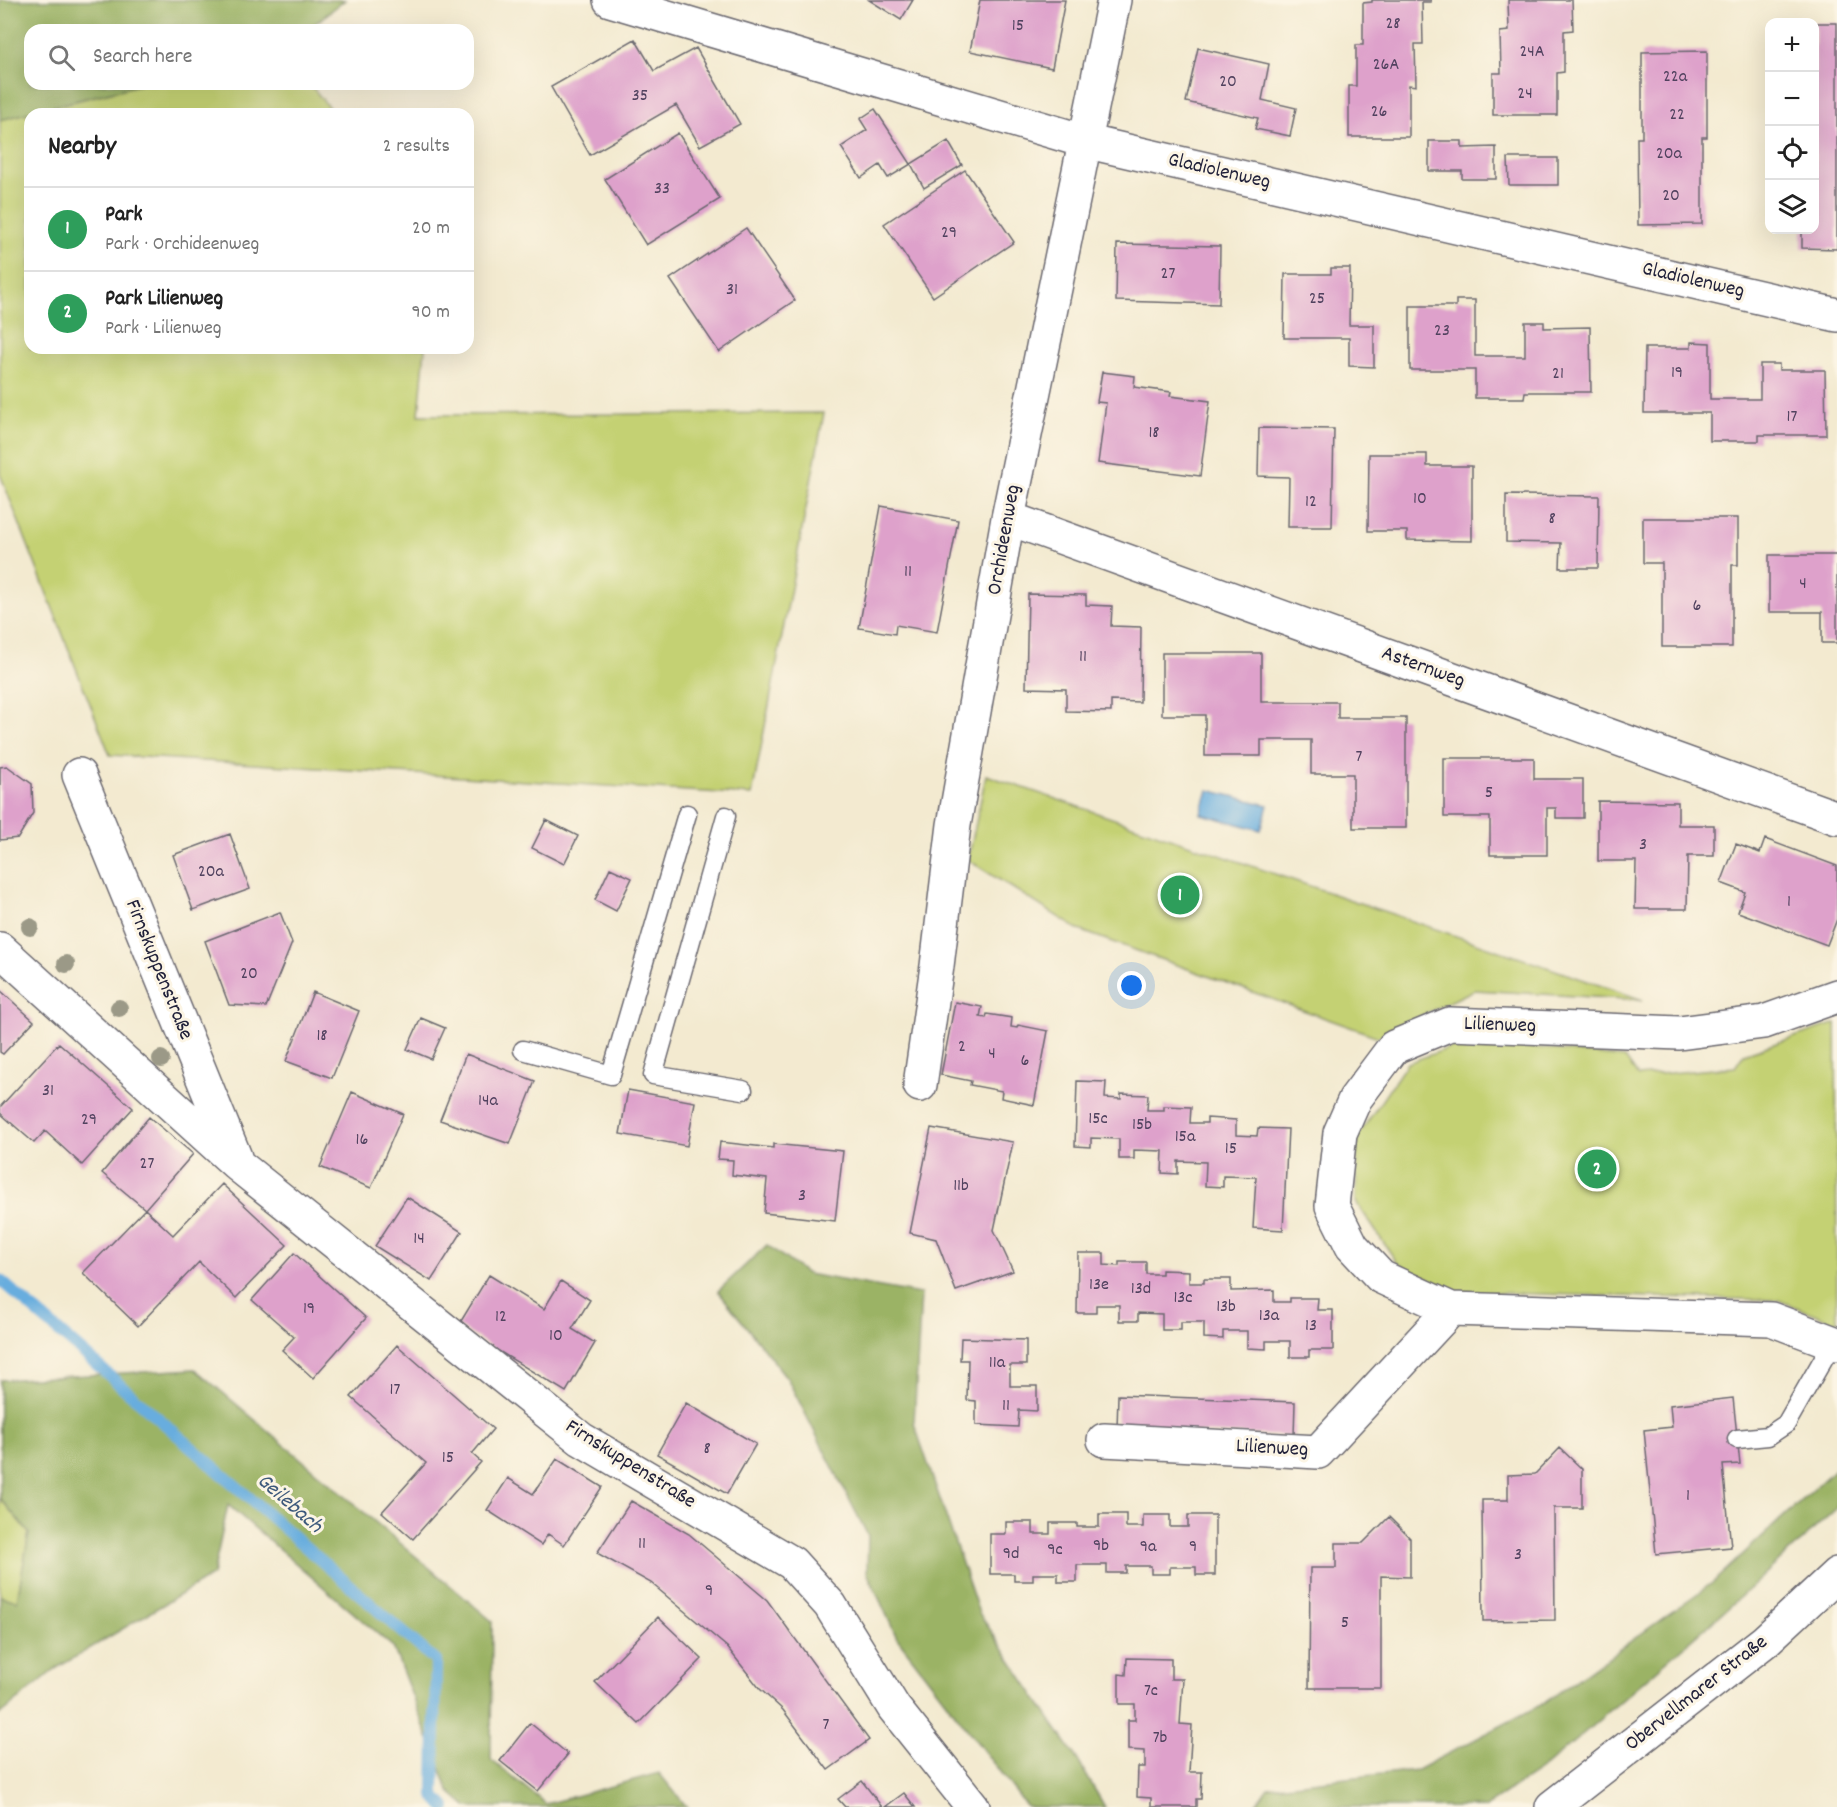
<!DOCTYPE html>
<meta charset="utf-8">
<style>
:root{--surface:#fff;--page:#f6f6f6;--text:#222;--muted:#767676;--line:#e0e0e0;--accent:#1f6fb2}
body{margin:0;font-family:Dekko,sans-serif;background:var(--page);color:var(--text)}
.controls{position:absolute;right:18px;top:18px;display:grid;overflow:hidden;border-radius:12px;box-shadow:0 6px 24px #0002}
.controls button{width:54px;height:54px;display:grid;place-items:center;padding:0;border:0;border-bottom:2px solid var(--line);background:var(--surface);color:var(--text);font:30px sans-serif}
.you{position:absolute;left:1132px;top:986px;width:21px;height:21px;margin:-15px;border:4px solid #fff;border-radius:50%;background:#1a73e8;box-shadow:0 0 0 9px #1a73e833}
.badge{display:grid;place-items:center;width:39px;height:39px;border-radius:50%;background:var(--accent);color:#fff;font-size:20px;font-weight:700}
.pin{position:absolute;translate:-50% -50%;border:3px solid #fff;box-shadow:0 2px 6px #0006}
.list{margin:0;padding:0;list-style:none}
h2{display:flex;justify-content:space-between;align-items:center;height:78px;margin:0;padding:0 24px;font-size:26px}
h2 small{font-size:20px;font-weight:400;color:var(--muted)}
.list li{display:grid;grid-template-columns:39px 1fr auto;gap:18px;align-items:center;box-sizing:border-box;height:84px;padding:0 24px;border-top:2px solid var(--line)}
.list b{display:block;font-size:22px;white-space:nowrap}
.list p{margin:0;font-size:20px;white-space:nowrap;color:var(--muted)}
.list em{font-size:20px;font-style:normal;color:var(--muted)}
.icon{flex:none;width:33px;height:33px;fill:none;stroke:currentColor;stroke-width:2;stroke-linecap:round;stroke-linejoin:round}
.map{position:relative;flex:none;width:1837px;height:1807px;overflow:hidden}
.search{position:absolute;background:var(--surface);box-shadow:0 6px 24px #0002;left:24px;top:24px;width:450px;height:66px;display:flex;align-items:center;gap:15px;box-sizing:border-box;padding:0 21px;border-radius:18px;color:var(--muted);font-size:22px}
.panel{position:absolute;background:var(--surface);box-shadow:0 6px 24px #0002;left:24px;top:108px;width:450px;height:246px;border-radius:18px}
.map>svg:first-child{display:block}
.green{fill:#c4d173;stroke:#737a57;stroke-width:1.5}
.forest{fill:#9bb365;stroke:#5e6a50;stroke-width:1.5}
.water{fill:#68adde;stroke:#45688c;stroke-width:1.5}
.lines{fill:none;stroke-linecap:round;stroke-linejoin:round}
.stream{stroke:#68adde;stroke-width:12}
.building{fill:#dea1cb}
.lane-casing{stroke:#6b686f;stroke-width:21}
.street-casing{stroke:#6b686f;stroke-width:36}
.secondary-casing{stroke:#6b686f;stroke-width:36}
.lane{stroke:#fff;stroke-width:18}
.street{stroke:#fff;stroke-width:33}
.secondary{stroke:#fff;stroke-width:33}
.tree{fill:#9b9987}
.labels{text-anchor:middle;dominant-baseline:central;stroke-width:6;stroke-linejoin:round;paint-order:stroke}
.number-label{font-size:18px;fill:#51425f}
.street-label{font-size:21px;fill:#22223b;stroke:#fcf5e5}
.water-label{font-size:22px;font-style:italic;fill:#3e5a7c;stroke:#fcf5e5}
</style>
<div class="map">
<svg width="1837" height="1807" viewBox="0 0 1837 1807">
<rect width="100%" height="100%" fill="#fcf5e5"/>
<filter id="ink" filterUnits="userSpaceOnUse"><feTurbulence type="fractalNoise" baseFrequency=".0167" numOctaves="2"/><feDisplacementMap in="SourceGraphic" scale="12" xChannelSelector="R" yChannelSelector="G"/><feConvolveMatrix kernelMatrix="1 2 1 2 8 2 1 2 1" color-interpolation-filters="sRGB"/></filter>
<filter id="wash" filterUnits="userSpaceOnUse"><feTurbulence type="fractalNoise" baseFrequency=".008" numOctaves="4" result="noise"/><feDisplacementMap in="SourceGraphic" scale="24" xChannelSelector="R" yChannelSelector="G"/><feGaussianBlur stdDeviation="1.35" result="paint"/><feColorMatrix in="noise" values="0 0 0 0 0 0 0 0 0 0 0 0 0 0 0 0 0 1.4 0 .05"/><feComposite in="paint" operator="in"/></filter>
<g filter="url(#wash)">
<rect width="100%" height="100%" fill="#f3ead0"/>
<!-- green -->
<path class="green" d="M142 84H310L334 114H30V348H425L419 415 824 413 752 795 110 755 0 474V120Z
M986 775 1643 1000 1474 990 1378 1037 1079 930 968 860Z
M1836 1023 1837 1323 1778 1300 1459 1292 1398 1264 1356 1202 1357 1137 1407 1063 1472 1040 1625 1058 1638 1076 1735 1067 1744 1054Z
M0 1498 29 1533 17 1602 0 1596Z"/>
<!-- forest -->
<path class="forest" d="M0 0H345L307 30H30V84H142L0 120Z
M767 1245 807 1274 921 1294 914 1423 979 1613 1077 1759 1105 1807H1027L897 1638 867 1572 868 1536 787 1378 718 1291Z
M195 1369 492 1621 491 1760 546 1804 659 1773 687 1807H467L449 1791 393 1647 228 1505 213 1575 55 1669 0 1715V1596L17 1601 29 1533 0 1498V1380Z
M1837 1467V1508L1727 1609 1546 1766 1485 1807H1254L1268 1787 1417 1770 1544 1703 1712 1583Z"/>
<!-- water -->
<path class="water" d="M1208 790 1268 805 1261 830 1201 814Z"/>
<g class="lines">
<!-- stream -->
<path class="stream" d="M0 1280 436 1661 434 1796 445 1807"/>
</g>
<g id="blocks">
<!-- building -->
<path class="building" d="M869 0H913L901 20Z
M980 0H1065L1052 68 970 51Z
M1372 0H1431V2H1422L1423 44H1415L1416 86 1409 85V137H1349V86H1356V45H1363V3L1372 2Z
M1508 0H1572L1573 30 1564 31V72L1557 73V115H1493V73H1501L1500 32 1509 31Z
M1815 23H1837V249L1802 248V230H1815Z
M635 39 654 71 696 48 740 124 700 146 676 105 590 155 551 87Z
M1198 48 1269 64 1262 100 1296 108 1290 136 1255 129 1258 118 1186 102Z
M1707 51V137H1702V224L1638 225 1637 138H1642V52Z
M875 109 911 164 888 178 880 165 861 178 841 147 867 130 860 119Z
M678 133 720 199 646 245 605 179Z
M948 141 962 165 924 188 911 164Z
M1429 141H1462V148L1496 147V179H1462V171H1429Z
M1508 158H1558V185H1509Z
M965 170 1014 242 933 297 884 224Z
M746 228 795 300 719 352 670 279Z
M1117 244 1220 246 1219 304 1116 301Z
M1331 268H1350L1349 325H1374V367L1349 366V338H1284L1285 274H1331Z
M1456 300H1475V356H1525V322H1544V328L1590 327 1591 392H1525L1524 398H1475V370H1410V306H1456Z
M1691 342 1710 343V399H1760V364H1779V370H1825L1826 435H1759V441H1710V413H1644L1645 348H1691Z
M1102 372 1135 376 1134 387 1171 392 1170 396 1210 401 1200 476 1098 463 1106 403 1097 402Z
M1259 428 1334 429 1332 527H1288L1289 477 1258 476Z
M1369 454H1427V466H1472V541L1407 540V531H1368Z
M1506 495 1599 496 1598 568H1560L1561 543 1506 542Z
M881 506 958 520 937 632 896 625 895 634 859 628Z
M1643 518H1738V565H1732V647H1662V563H1643Z
M1769 555H1837V643H1822V612H1769Z
M1028 594 1086 595V605L1112 606 1111 626 1141 627 1140 702 1111 701V712L1066 711V689L1026 688Z
M1162 653H1261V702H1338V718H1406V828H1353V774H1311V740H1261V756H1205V715H1162Z
M1444 758H1534V779H1583V818H1556V808H1547V855H1490V817H1444Z
M7 766 32 784 33 813 18 838 0 840V767Z
M1598 801 1678 802V825H1714V856H1688L1687 909H1635L1636 861H1598Z
M546 820 578 836 564 864 532 848Z
M230 834 250 889 193 910 173 855Z
M1765 839 1837 866V919L1827 945 1738 912 1745 892 1721 883 1736 844 1760 853Z
M610 868 632 878 616 911 595 900Z
M280 912 292 943 266 1007 229 1005 205 941Z
M0 990 34 1021 3 1054 0 1052Z
M313 992 359 1011 332 1078 286 1061Z
M955 1002 982 1007 980 1017 986 1018 987 1014 1012 1018 1011 1027 1017 1028 1018 1025 1048 1031 1034 1105 1001 1098 1002 1091 970 1085 971 1081 941 1075Z
M421 1018 445 1028 431 1059 407 1049Z
M59 1043 133 1108 82 1165 45 1131 34 1143 0 1113V1107Z
M466 1054 535 1081 510 1144 440 1120Z
M1077 1081 1106 1082 1105 1098 1121 1099V1094L1148 1095 1147 1110H1164V1106L1191 1107 1190 1123H1207V1118L1236 1120V1135L1257 1136 1258 1128 1288 1129 1283 1230 1253 1228 1256 1177 1223 1176V1187L1205 1186 1206 1162 1178 1161V1174L1162 1173 1163 1151 1134 1150V1159H1119V1139L1091 1138V1147L1075 1146Z
M628 1090 695 1102 687 1146 620 1134Z
M352 1092 403 1114 371 1188 320 1167Z
M149 1117 193 1154 145 1209 102 1173Z
M931 1128 1013 1142 994 1230 1013 1271 956 1291 936 1239 910 1233Z
M720 1142 773 1148V1144L843 1151 835 1221 764 1213 767 1179 732 1175 733 1160 718 1159Z
M222 1184 287 1245 236 1298 199 1262 138 1326 83 1273 145 1209 173 1235Z
M407 1197 462 1232 431 1281 375 1246Z
M294 1253 366 1318 313 1378 282 1350 294 1337 252 1300Z
M1078 1253H1104V1265L1119 1266V1262H1146V1274H1162V1270L1189 1271V1283H1204V1279H1231V1291L1274 1290V1302H1290V1298H1318L1317 1310H1333V1350H1309V1357H1290V1341H1266V1349L1247 1348V1331H1223V1339L1204 1338V1322H1181V1330H1162V1314L1138 1313V1321H1119V1305H1096V1313H1077Z
M489 1275 544 1309 561 1281 590 1300 572 1329 595 1343 566 1392 458 1326Z
M961 1338 1026 1340V1365H1010V1386H1037V1411L1019 1410 1018 1427 976 1425V1401L967 1400 968 1360H960Z
M397 1345 493 1429 472 1454 481 1462 413 1539 382 1512 426 1463 351 1397Z
M1118 1395 1295 1402 1294 1436 1117 1429Z
M1733 1398 1740 1464 1723 1465 1731 1547 1656 1554 1644 1430 1672 1427 1670 1405Z
M686 1403 756 1444 727 1494 657 1454Z
M1560 1448 1582 1469V1508H1554L1555 1620 1483 1621 1482 1500H1508V1475L1535 1474Z
M557 1459 602 1487 564 1545 548 1534 541 1545 487 1510 508 1478 533 1494Z
M631 1501 689 1534 767 1600 869 1740 828 1770 783 1710 760 1689 727 1647 651 1583 597 1553Z
M1099 1514H1126V1527H1143V1515H1170V1527H1188V1515H1215V1575H1196V1567H1170V1574H1151V1566H1126V1573H1107V1565H1077V1582H1058V1574H1033V1581H1014V1574H990V1534H1006V1522H1033V1534H1050V1523H1077V1527H1099Z
M1389 1517 1410 1538V1577L1381 1576V1688H1309L1310 1568H1336V1543H1363Z
M658 1617 702 1659 639 1724 595 1682Z
M1127 1658 1171 1659V1679H1183L1180 1724 1192 1725 1189 1772H1202L1201 1799H1196V1807H1151V1798L1137 1797 1138 1767H1145V1751L1128 1750V1720H1135V1704H1119V1674L1126 1675Z
M530 1723 568 1754 538 1791 500 1761Z
M862 1781 882 1807H845L838 1799Z
M904 1793 915 1807H885Z"/>
</g>
</g>
<g filter="url(#ink)">
<use href="#blocks" fill-opacity="0" stroke="#6b686f" stroke-width="1.5"/>
<g class="lines">
<!-- lane casing -->
<g class="lane-casing">
<path id="lane" d="M726 816 653 1075 743 1090
M523 1050 611 1075 687 814
M1737 1439 1768 1436 1786 1424 1833 1342"/>
</g>
<!-- street casing -->
<g class="street-casing">
<path id="street" d="M610 0 1084 141 1837 315
M1008 518 1837 818
M79 775 235 1157
M0 949 238 1165 581 1439 792 1563 830 1605 894 1708 973 1807
M1837 996 1764 1022 1679 1033 1450 1024 1394 1047 1355 1099 1340 1133 1332 1206 1352 1246 1381 1277 1451 1309 1771 1319 1837 1344
M920 1085 937 966 954 825 1008 518 1114 0
M1104 1440 1318 1452 1451 1309"/>
</g>
<!-- secondary casing -->
<g class="secondary-casing">
<path id="secondary" d="M1552 1807 1765 1641 1837 1574"/>
</g>
<!-- lane -->
<use href="#lane" class="lane"/>
<!-- street -->
<use href="#street" class="street"/>
<!-- secondary -->
<use href="#secondary" class="secondary"/>
</g>
<!-- trees -->
<g class="tree">
<circle cx="30" cy="927" r="9"/>
<circle cx="66" cy="964" r="9"/>
<circle cx="119" cy="1008" r="9"/>
<circle cx="161" cy="1059" r="9"/>
</g>
</g>
<g class="labels">
<!-- number labels -->
<g class="number-label">
<text x="1393" y="24">28</text>
<text x="1018" y="26">15</text>
<text x="1532" y="52">24A</text>
<text x="1386" y="65">26A</text>
<text x="1675" y="77">22a</text>
<text x="1228" y="82">20</text>
<text x="1525" y="94">24</text>
<text x="640" y="96">35</text>
<text x="1379" y="112">26</text>
<text x="1677" y="115">22</text>
<text x="1669" y="154">20a</text>
<text x="662" y="189">33</text>
<text x="1671" y="196">20</text>
<text x="949" y="233">29</text>
<text x="1168" y="274">27</text>
<text x="732" y="290">31</text>
<text x="1317" y="299">25</text>
<text x="1442" y="331">23</text>
<text x="1677" y="373">19</text>
<text x="1558" y="374">21</text>
<text x="1792" y="417">17</text>
<text x="1154" y="433">18</text>
<text x="1420" y="499">10</text>
<text x="1311" y="502">12</text>
<text x="1552" y="519">8</text>
<text x="908" y="572">11</text>
<text x="1803" y="584">4</text>
<text x="1697" y="606">6</text>
<text x="1083" y="657">11</text>
<text x="1359" y="757">7</text>
<text x="1489" y="793">5</text>
<text x="1643" y="845">3</text>
<text x="211" y="872">20a</text>
<text x="1789" y="902">1</text>
<text x="249" y="974">20</text>
<text x="322" y="1036">18</text>
<text x="962" y="1047">2</text>
<text x="992" y="1054">4</text>
<text x="1025" y="1061">6</text>
<text x="48" y="1091">31</text>
<text x="488" y="1101">14a</text>
<text x="1098" y="1119">15c</text>
<text x="89" y="1120">29</text>
<text x="1142" y="1125">15b</text>
<text x="1185" y="1137">15a</text>
<text x="362" y="1140">16</text>
<text x="1231" y="1149">15</text>
<text x="147" y="1164">27</text>
<text x="961" y="1186">11b</text>
<text x="802" y="1196">3</text>
<text x="419" y="1239">14</text>
<text x="1099" y="1285">13e</text>
<text x="1141" y="1289">13d</text>
<text x="1183" y="1298">13c</text>
<text x="1226" y="1307">13b</text>
<text x="309" y="1309">19</text>
<text x="1269" y="1316">13a</text>
<text x="501" y="1317">12</text>
<text x="1311" y="1326">13</text>
<text x="556" y="1336">10</text>
<text x="997" y="1363">11a</text>
<text x="395" y="1390">17</text>
<text x="1006" y="1406">11</text>
<text x="707" y="1449">8</text>
<text x="448" y="1458">15</text>
<text x="1688" y="1496">1</text>
<text x="642" y="1544">11</text>
<text x="1101" y="1546">9b</text>
<text x="1148" y="1547">9a</text>
<text x="1193" y="1547">9</text>
<text x="1055" y="1550">9c</text>
<text x="1011" y="1554">9d</text>
<text x="1518" y="1555">3</text>
<text x="709" y="1591">9</text>
<text x="1345" y="1623">5</text>
<text x="1151" y="1691">7c</text>
<text x="826" y="1725">7</text>
<text x="1160" y="1738">7b</text>
</g>
<!-- street labels -->
<g class="street-label">
<text transform="translate(1219 172) rotate(13)">Gladiolenweg</text>
<text transform="translate(1693 281) rotate(13)">Gladiolenweg</text>
<text transform="translate(1005 540) rotate(-80)">Orchideenweg</text>
<text transform="translate(1423 668) rotate(20)">Asternweg</text>
<text transform="translate(158 970) rotate(68)">Firnskuppenstraße</text>
<text transform="translate(1500 1026) rotate(2)">Lilienweg</text>
<text transform="translate(1272 1449) rotate(3)">Lilienweg</text>
<text transform="translate(630 1465) rotate(32)">Firnskuppenstraße</text>
<text transform="translate(1697 1694) rotate(-38)">Obervellmarer Straße</text>
</g>
<!-- water labels -->
<g class="water-label">
<text transform="translate(289 1504) rotate(41)">Geilebach</text>
</g>
</g>
</svg>
<div class="controls">
<button>+</button>
<button>−</button>
<button><svg class="icon" aria-label="locate" viewBox="0 0 24 24"><circle cx="12" cy="12" r="6"/><path d="M12 2v4M12 18v4M2 12h4M18 12h4"/></svg></button>
<button><svg class="icon" aria-label="layers" viewBox="0 0 24 24"><path d="M12 4l9 5-9 5-9-5zM3 14l9 5 9-5"/></svg></button>
</div>
<div class="you"></div>
<div class="pin badge" style="left:1180px;top:895px;background:#2e9e5b">1</div>
<div class="pin badge" style="left:1597px;top:1169px;background:#2e9e5b">2</div>
<div class="search"><svg class="icon" aria-label="search" viewBox="0 0 24 24"><circle cx="10" cy="10" r="6"/><path d="M15 15l6 6"/></svg>Search here</div>
<section class="panel">
<h2>Nearby<small>2 results</small></h2>
<ul class="list">
<li><span class="badge" style="background:#2e9e5b">1</span><div><b>Park</b><p>Park · Orchideenweg</p></div><em>20 m</em></li>
<li><span class="badge" style="background:#2e9e5b">2</span><div><b>Park Lilienweg</b><p>Park · Lilienweg</p></div><em>90 m</em></li>
</ul>
</section>
</div>
